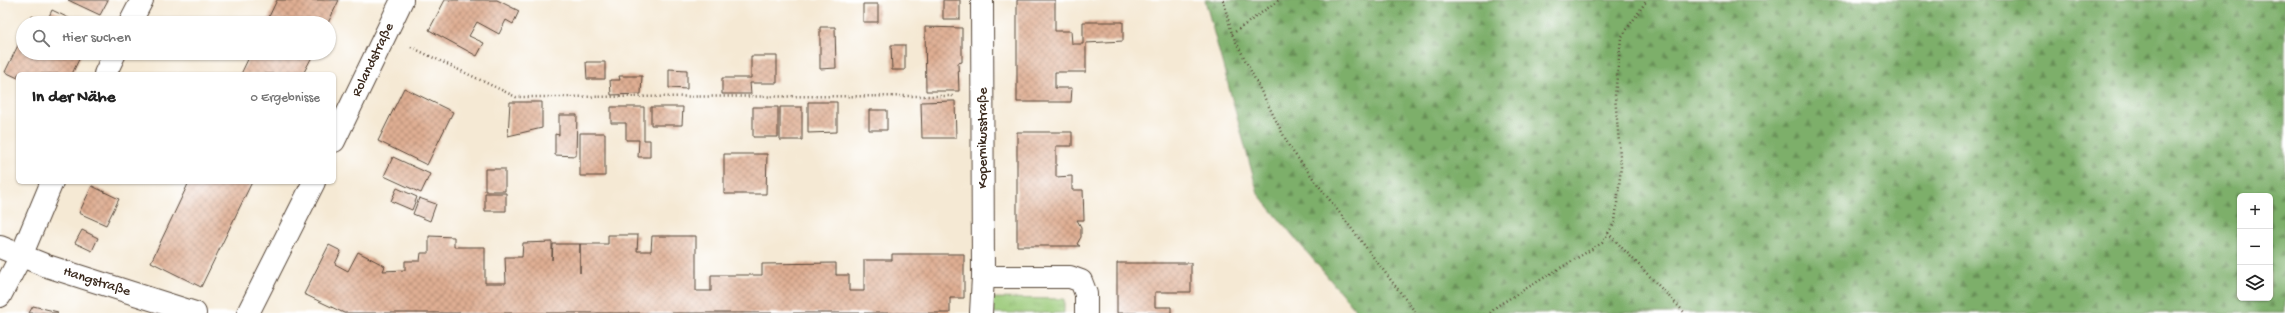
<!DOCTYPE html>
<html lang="de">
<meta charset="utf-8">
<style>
:root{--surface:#fff;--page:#f6f6f6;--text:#222;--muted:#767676;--line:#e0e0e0}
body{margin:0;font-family:"Gochi Hand",sans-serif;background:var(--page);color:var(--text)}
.controls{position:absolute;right:12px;bottom:12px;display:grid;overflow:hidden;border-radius:6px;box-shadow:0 1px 3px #0004}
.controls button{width:36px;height:36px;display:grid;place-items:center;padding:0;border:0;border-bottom:1px solid var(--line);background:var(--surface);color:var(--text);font:20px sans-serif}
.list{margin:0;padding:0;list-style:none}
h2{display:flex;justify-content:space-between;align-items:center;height:52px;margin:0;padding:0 16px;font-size:17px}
h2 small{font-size:13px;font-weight:400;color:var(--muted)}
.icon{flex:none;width:22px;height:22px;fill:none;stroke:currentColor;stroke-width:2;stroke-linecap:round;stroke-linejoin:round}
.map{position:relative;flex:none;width:2285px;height:313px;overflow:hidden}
.search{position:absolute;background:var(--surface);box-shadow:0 1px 3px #0004;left:16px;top:16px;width:320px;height:44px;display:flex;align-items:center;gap:10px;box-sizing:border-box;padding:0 14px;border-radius:22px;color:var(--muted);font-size:15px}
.panel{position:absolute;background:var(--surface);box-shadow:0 1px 3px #0004;left:16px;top:72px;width:320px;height:112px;border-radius:6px}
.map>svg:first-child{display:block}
.forest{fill:url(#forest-firs);stroke:#5c6c44;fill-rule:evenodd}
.park{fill:url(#park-tufts);stroke:#6c7a4c}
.building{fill:url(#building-cross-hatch)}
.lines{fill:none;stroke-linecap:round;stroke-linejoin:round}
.minor-casing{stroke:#574739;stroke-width:24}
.major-casing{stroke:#574739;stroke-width:24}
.path{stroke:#574739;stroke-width:2.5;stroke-dasharray:1 3;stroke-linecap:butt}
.minor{stroke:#fff;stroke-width:22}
.major{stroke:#fff;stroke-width:22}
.labels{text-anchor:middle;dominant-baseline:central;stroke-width:3;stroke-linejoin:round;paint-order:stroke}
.street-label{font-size:14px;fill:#3b2a1e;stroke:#fff}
</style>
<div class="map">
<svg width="2285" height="313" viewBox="0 0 2285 313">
<defs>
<pattern id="forest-firs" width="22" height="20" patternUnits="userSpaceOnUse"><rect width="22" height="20" fill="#7daf6a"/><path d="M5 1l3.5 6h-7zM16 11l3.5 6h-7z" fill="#688f57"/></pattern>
<pattern id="park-tufts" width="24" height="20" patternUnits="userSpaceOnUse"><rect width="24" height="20" fill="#9ccb7a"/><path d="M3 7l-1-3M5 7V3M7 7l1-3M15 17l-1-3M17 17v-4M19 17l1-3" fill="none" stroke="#87ae69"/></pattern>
<pattern id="building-cross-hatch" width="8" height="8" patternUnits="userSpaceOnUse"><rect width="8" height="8" fill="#dfae93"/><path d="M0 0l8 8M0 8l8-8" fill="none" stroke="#b68e77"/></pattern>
</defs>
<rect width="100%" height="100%" fill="#fff"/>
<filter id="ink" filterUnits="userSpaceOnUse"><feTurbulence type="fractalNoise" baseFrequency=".025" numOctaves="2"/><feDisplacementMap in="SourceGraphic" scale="8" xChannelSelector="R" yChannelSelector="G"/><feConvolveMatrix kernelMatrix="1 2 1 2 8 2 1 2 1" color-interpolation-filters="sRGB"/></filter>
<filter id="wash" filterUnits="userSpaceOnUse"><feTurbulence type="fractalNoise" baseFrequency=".012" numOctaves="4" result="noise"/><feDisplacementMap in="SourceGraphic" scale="16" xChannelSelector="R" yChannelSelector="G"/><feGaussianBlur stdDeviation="0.9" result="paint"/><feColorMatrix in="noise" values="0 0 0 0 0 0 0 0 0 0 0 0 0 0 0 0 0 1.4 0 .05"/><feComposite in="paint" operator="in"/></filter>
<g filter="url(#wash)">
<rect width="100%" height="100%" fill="#f5e9d4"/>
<!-- forest -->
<path class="forest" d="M1205 0H2285V313H1358L1258 194ZM2240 196H2270V298H2240Z"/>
<!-- park -->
<path class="park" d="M987 298 1064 299V313H987Z"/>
<g id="blocks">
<!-- building -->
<path class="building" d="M68 0H108L100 15Z
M277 0H339L328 23H266Z
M445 0H497L519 11 513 24 506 20 499 34 477 22 469 36 484 43 477 56 429 30Z
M943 0H960V19H943Z
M1017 0H1055V31H1071L1072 44H1083V22H1123V41L1086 43V72H1055V88H1072L1071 102H1017Z
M863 4H878V22H863Z
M52 10 79 23H46Z
M32 16 45 23H29Z
M820 27H835L836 68 820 69Z
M925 27 962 28V62L958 63 959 91H926Z
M23 35V53H82L72 74H18V78L5 72Z
M891 45H905V70H892Z
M251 53H314L303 74H241Z
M751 56H777V83H750L751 94H722V78H751Z
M586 62H605V79H587Z
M669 69 687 70V89L669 88Z
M619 76H642L641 94 611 95 610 80H620Z
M404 88 453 112 427 165 378 141Z
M952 101H955L956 138H922L921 102Z
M510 102H542V128L508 136Z
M808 102H837V132L808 133Z
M611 107H644V140H650V157H638L639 140H626V123H611Z
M651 107H683L682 125H651Z
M753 107H778V137H753Z
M780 107H802V140H780Z
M869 110H887V130H869Z
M559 115H577L576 156 555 155V134L559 135Z
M1017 132H1072V146H1056V177L1072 176V190H1083L1084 220H1077L1081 227V237L1077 244 1080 246H1017Z
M580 133H605V176H580Z
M724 154H767L766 194H724Z
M393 157 430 174 421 193 384 176Z
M485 169H505V191H485Z
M189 182H252L201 287 151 262Z
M92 186 119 199 106 225 79 213Z
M397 188 417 197 412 210 391 201Z
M485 193H506V211H485Z
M419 198 436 204 430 221 413 214Z
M82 230 98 238 92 251 75 243Z
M608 235H638L637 251H651L652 236H696V291H711V275H762V264L836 263V275H849V291H864V260H892V254H964V298H950V313H344L304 294 329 245 341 251 335 264 348 271 358 252 385 266 383 271 405 270V261H420L421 253H429V236L454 237V247H485V283H506L505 257H522L523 243 552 242V260L553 244H580V273V244H608Z
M1117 263H1191V292H1155V307H1171V313H1117Z
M33 306 58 312V313H29Z"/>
</g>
</g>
<g filter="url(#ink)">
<use href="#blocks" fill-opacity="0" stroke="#574739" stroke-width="1"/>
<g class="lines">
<!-- minor casing -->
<g class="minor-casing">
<g id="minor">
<path d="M130 23 142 0"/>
<path d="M105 74 115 53"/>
<path id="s1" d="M0 247 47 266 195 313"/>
<path d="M983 277H1070L1081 281 1086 294V313"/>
<path d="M0 296 21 256 52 182"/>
<path d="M981 313 983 277 982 0"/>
</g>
</g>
<!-- major casing -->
<g class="major-casing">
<g id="major">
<path id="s2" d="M334 141 402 0"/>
<path d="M248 313 314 182"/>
</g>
</g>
<!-- path -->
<path class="path" d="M1223 0 1232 34 1290 148 1416 313
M1232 34 1279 0
M411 47 516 97 953 96
M1608 233 1685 313
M1490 313 1497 306 1602 243 1615 222 1621 167 1615 96 1621 38 1647 0"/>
<!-- minor -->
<use href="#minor" class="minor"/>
<!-- major -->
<use href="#major" class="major"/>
</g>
</g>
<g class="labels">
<!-- street labels -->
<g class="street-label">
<text stroke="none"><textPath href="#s2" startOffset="90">Rolandstraße</textPath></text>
<text transform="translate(983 138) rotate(-90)">Kopernikusstraße</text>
<text stroke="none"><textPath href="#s1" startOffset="103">Hangstraße</textPath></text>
</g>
</g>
</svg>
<div class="controls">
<button>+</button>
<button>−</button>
<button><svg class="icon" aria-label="layers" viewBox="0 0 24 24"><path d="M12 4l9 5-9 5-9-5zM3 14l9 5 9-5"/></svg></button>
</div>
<div class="search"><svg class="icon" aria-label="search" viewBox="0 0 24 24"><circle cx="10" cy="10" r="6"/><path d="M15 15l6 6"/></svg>Hier suchen</div>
<section class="panel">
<h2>In der Nähe<small>0 Ergebnisse</small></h2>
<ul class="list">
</ul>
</section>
</div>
